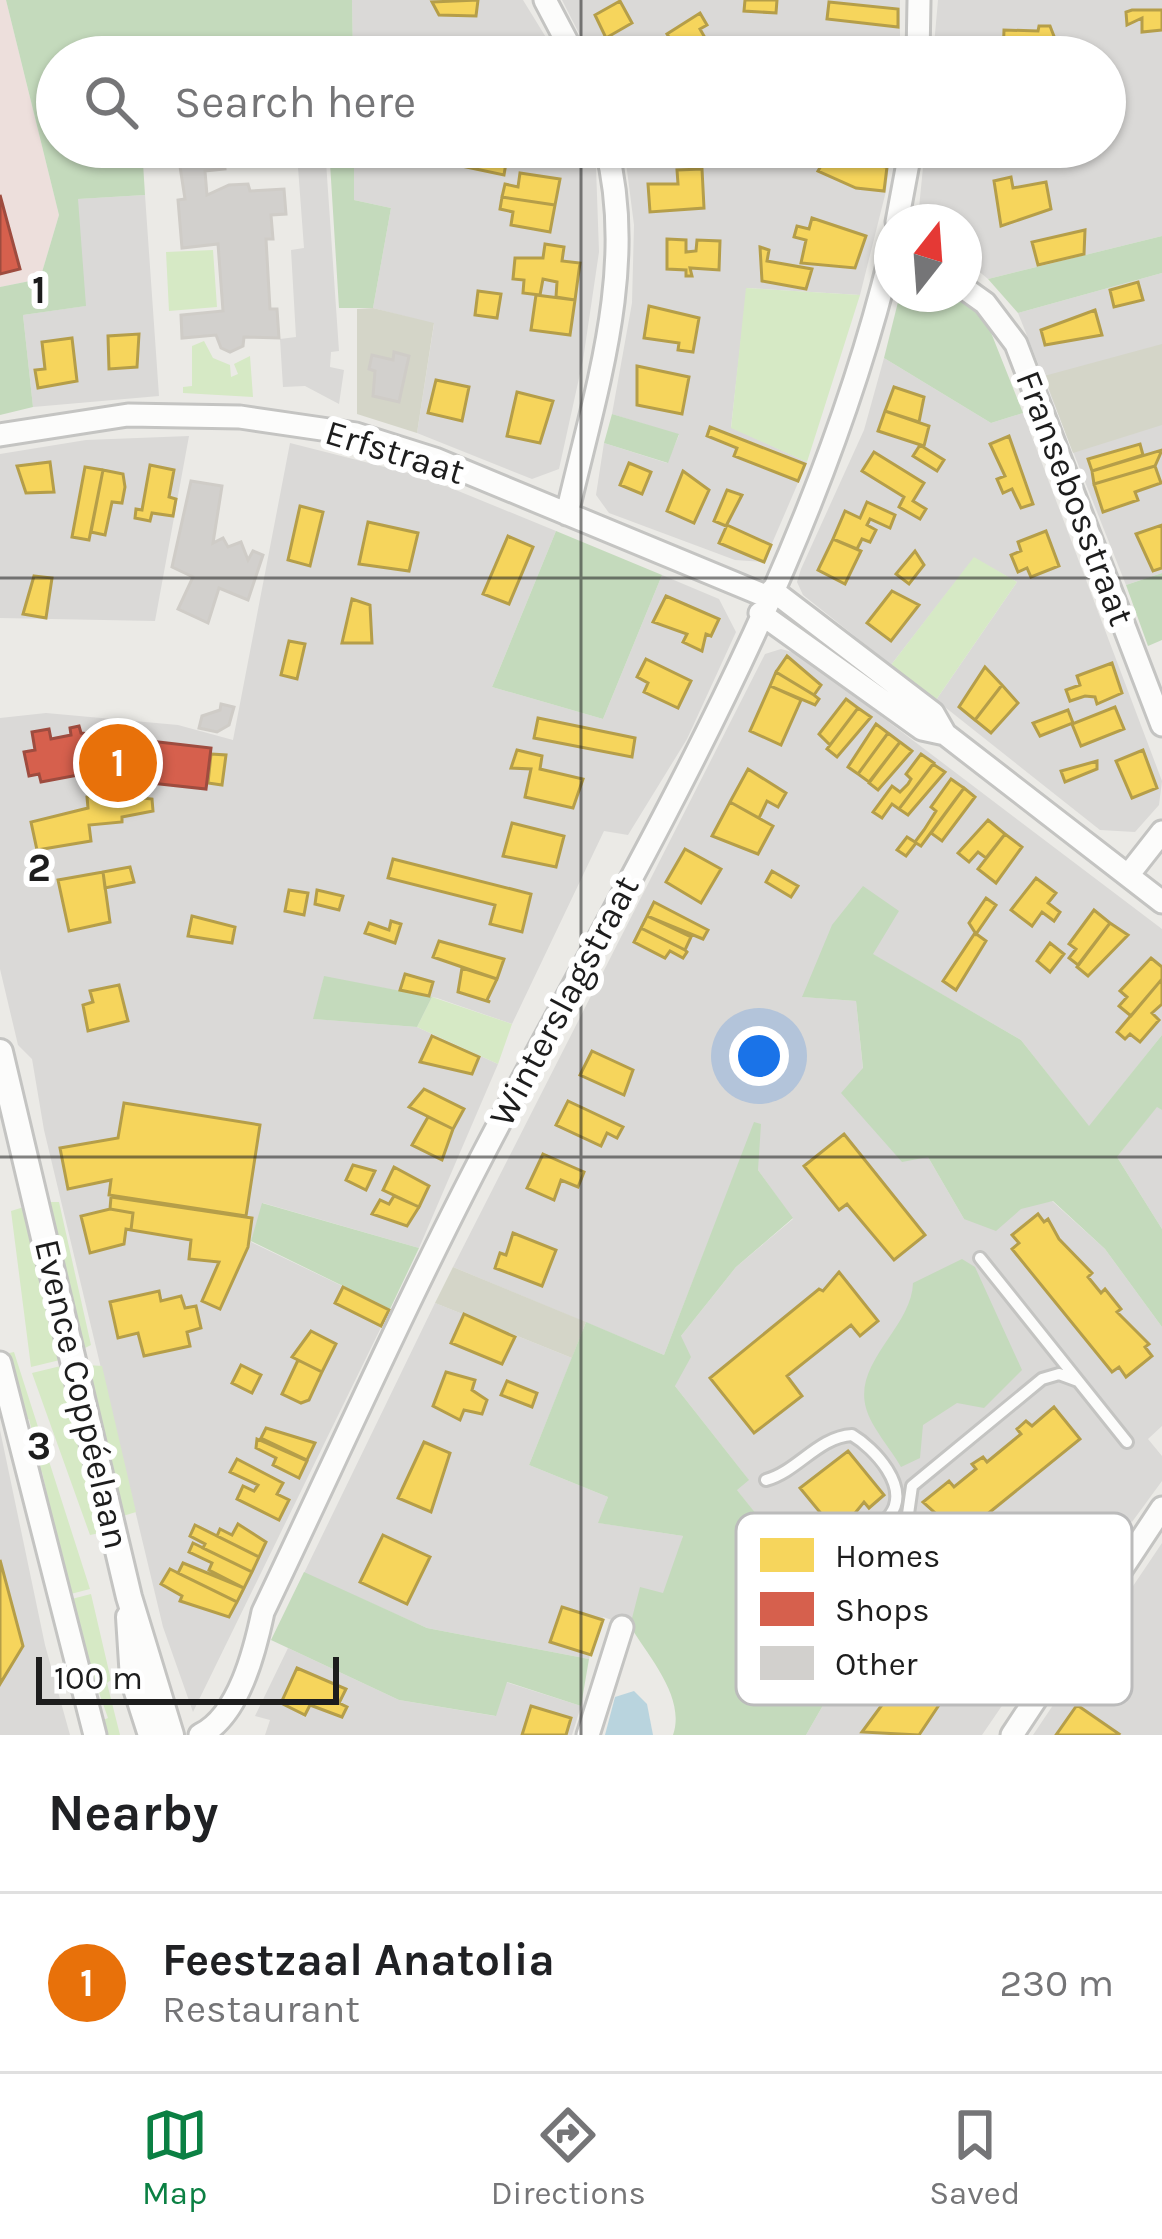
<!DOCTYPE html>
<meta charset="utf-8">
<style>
:root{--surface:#fff;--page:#f2f2f2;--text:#202124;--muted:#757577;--line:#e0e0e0;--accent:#0b8043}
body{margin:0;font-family:Karla,sans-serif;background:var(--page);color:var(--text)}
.compass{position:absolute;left:874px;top:204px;width:108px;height:108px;border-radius:50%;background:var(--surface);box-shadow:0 3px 9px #0004;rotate:17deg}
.scale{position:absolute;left:36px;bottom:30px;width:303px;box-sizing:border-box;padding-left:12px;border:6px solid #1d1d1d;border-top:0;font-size:33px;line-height:42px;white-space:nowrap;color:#1d1d1d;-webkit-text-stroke:9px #fff;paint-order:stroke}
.you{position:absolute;left:759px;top:1056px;width:42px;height:42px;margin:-30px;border:9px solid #fff;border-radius:50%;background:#1a73e8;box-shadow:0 0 0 18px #1a73e833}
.badge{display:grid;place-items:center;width:78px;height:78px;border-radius:50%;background:var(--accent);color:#fff;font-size:39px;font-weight:700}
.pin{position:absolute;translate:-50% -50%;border:6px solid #fff;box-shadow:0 3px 12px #0006}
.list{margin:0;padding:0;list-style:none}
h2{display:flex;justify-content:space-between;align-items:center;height:156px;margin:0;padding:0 48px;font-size:51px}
h2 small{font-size:39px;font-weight:400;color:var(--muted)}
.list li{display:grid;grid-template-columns:78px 1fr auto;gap:36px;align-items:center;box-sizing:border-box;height:180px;padding:0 48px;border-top:3px solid var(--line)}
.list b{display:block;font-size:45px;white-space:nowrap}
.list p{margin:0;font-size:39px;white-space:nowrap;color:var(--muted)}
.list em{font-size:39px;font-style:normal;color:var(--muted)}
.icon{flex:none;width:66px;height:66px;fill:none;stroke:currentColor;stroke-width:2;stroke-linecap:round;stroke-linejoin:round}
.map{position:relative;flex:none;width:1162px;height:1735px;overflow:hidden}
.search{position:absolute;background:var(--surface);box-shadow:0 3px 9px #0004;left:36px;right:36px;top:36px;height:132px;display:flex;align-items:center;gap:30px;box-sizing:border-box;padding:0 42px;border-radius:66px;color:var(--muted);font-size:45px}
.sheet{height:336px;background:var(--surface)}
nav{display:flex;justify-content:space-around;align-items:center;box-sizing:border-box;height:168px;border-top:3px solid var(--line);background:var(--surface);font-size:33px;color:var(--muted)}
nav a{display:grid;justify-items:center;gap:6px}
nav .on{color:var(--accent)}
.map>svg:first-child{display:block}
.residential{fill:#dad9d7}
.commercial{fill:#eddfdc}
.construction{fill:#d4d5c8}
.grass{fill:#d6e9c5}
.forest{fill:#c4dabc}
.water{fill:#b9d4de}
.homes{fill:#f6d55c;stroke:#b59e49;stroke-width:3}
.shops{fill:#d6604d;stroke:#9e4c3f;stroke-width:3}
.building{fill:#d2d0cd;stroke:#cfccc7;stroke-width:3}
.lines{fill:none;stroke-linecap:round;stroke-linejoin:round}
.service-casing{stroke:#c4c4c2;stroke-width:16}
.minor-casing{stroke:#c4c4c2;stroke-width:27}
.tertiary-casing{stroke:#c4c4c2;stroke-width:30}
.service{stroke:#fcfcfb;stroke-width:10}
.minor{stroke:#fcfcfb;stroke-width:21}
.tertiary{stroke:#fcfcfb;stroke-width:24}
.grid{fill:none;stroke:#1d1d1d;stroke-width:3;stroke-opacity:0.55}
.labels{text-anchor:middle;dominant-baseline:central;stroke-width:12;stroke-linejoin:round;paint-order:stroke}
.street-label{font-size:36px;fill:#1d1d1d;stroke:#fff}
.key{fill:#fff;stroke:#bbb;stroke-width:3}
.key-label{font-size:33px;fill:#1d1d1d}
.grid-label{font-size:39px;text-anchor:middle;font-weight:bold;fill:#1d1d1d;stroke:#fff;stroke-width:12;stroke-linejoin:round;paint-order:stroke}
</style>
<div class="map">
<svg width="1162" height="1735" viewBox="0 0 1162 1735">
<rect width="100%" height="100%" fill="#ebeae6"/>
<!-- residential -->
<path class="residential" d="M352 0H523L558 57H353Z
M562 0H900V57H591Z
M938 0H1162V236L988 279 964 259V222H925L919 208 925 147H1105V57H933Z
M278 147H325L339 351 331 352 330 367 344 370 339 404 305 386 283 387 280 339 296 337 291 250 304 248 297 154 278 155Z
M354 147H590L596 167 599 252 583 360 559 469 532 479 417 433 434 324 373 308 391 208 354 200Z
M624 147H891L886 191 860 295 747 288 731 427 807 462 764 562 735 560 609 513 596 495 604 443 667 463 679 435 612 414 632 303 634 225Z
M145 195 159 396 33 407 23 315 85 306 77 199Z
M1162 273V573L1126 585 1018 313Z
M884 358 991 423 1023 413 1162 781 1159 805 1135 832 1100 830 936 700 1017 582 974 558 891 665 803 595 797 582 801 569 864 430Z
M189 436 155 621 0 618V454L86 440Z
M290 443 424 477 556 531 492 687 603 719 662 575 719 599 736 632 687 739 628 835 604 831 512 1024 437 998 324 977 314 1019 417 1027 498 1064 419 1248 263 1203 251 1242 390 1309 193 1712 163 1627 44 1130 32 1059 18 1045 0 969V718L46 713 178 725 233 740Z
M781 649 799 654 1162 929V1035L1089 1127 1021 1040 872 954 803 997 856 1001 863 1069 928 1157 964 1219 1052 1201 1105 1249 1162 1327V1426L1148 1439 1162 1456V1481L1132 1522 1127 1518 1122 1524 1060 1616 1035 1581 997 1602 960 1599 896 1541 839 1559 808 1553 777 1541 736 1489 748 1479 675 1386 681 1336 736 1267 793 1219 758 1170 755 1122 664 1355 453 1267 765 654Z
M1157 1106 1162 1110V1229L1117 1157Z
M435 1303 572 1358 529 1465 608 1497 599 1523 683 1536 666 1594 630 1626 603 1617 589 1659 427 1628 304 1573Z
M0 1430 45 1645 70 1735H0Z
M1162 1543V1735H1033L1092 1647Z
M877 1611 924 1613 1023 1675 982 1735H806Z
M288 1648 399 1700 495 1716 506 1682 581 1706 572 1735H265L270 1720 255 1716Z"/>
<!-- commercial -->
<path class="commercial" d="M0 0H6L59 215 40 279 0 287Z"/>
<!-- construction -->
<path class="construction" d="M373 308 434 323 417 433 357 414V309Z
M1162 344V425L1073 453 1044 376Z
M453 1267 586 1322 572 1358 435 1303Z"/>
<!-- grass -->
<path class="grass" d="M213 250 217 307 169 311 166 252Z
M746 288 860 295 807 462 731 428Z
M204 341 213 358 230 365 231 377 238 374 234 364 250 356 253 397 183 393V387L192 386V346Z
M974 557 1017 582 936 700 891 665Z
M432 997 512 1024 498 1064 417 1027Z
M49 1202H59L91 1345 83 1349Z
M27 1206 64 1359 31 1367 11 1211Z
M14 1352 90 1589 63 1596 62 1590 69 1587 56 1536H48L47 1529 54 1526 42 1472 33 1474 30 1458 38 1456 29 1419 21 1420 5 1354Z
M65 1365 105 1532 90 1535 32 1373Z
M88 1365 102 1366 136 1512 123 1516Z
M91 1594 111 1680 107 1683 120 1735H102L98 1722 108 1718 90 1667 83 1668 81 1661 88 1658 73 1606 64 1601Z"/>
<!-- forest -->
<path class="forest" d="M6 0H352L353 57H57V147H142L145 195 78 199 86 306 23 315 33 407 0 415V287L40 279 59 215Z
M329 147H354V200L391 208 373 308H339Z
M1162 236V273L1018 313 988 279Z
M900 294H959L988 325 1023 413 991 423 884 358Z
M612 414 679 434 668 463 604 443Z
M556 531 662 575 603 719 492 687Z
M1162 573V640L1148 646 1126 585Z
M863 886 899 911 873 954 1021 1040 1089 1126 1162 1035V1110L1157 1107 1117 1157 1162 1229V1327L1105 1249 1053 1201 1021 1209 996 1231 964 1219 928 1157 902 1162 841 1093 863 1068 856 1001 802 997 832 925Z
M324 976 432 997 417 1027 313 1019Z
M754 1122 761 1124 758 1170 793 1218 736 1267 681 1336 691 1357 675 1386 749 1480 737 1490C762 1521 791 1565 838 1558 851 1556 869 1541 881 1534 954 1569 940 1633 1035 1580L1060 1616 1023 1675 925 1613 877 1611 806 1735H673C686 1698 649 1657 630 1626L640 1587 663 1593 683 1536 598 1523 608 1497 529 1465 586 1322 664 1355Z
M262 1203 419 1248 390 1309 251 1241Z
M962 1259 975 1267 1022 1370 984 1408 957 1403 923 1425 920 1458 901 1467C891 1449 871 1427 866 1408 853 1362 912 1327 913 1283Z
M304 1572 427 1628 589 1659 581 1706 507 1682 496 1716 399 1700 271 1640Z"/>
<!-- water -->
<path class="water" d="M634 1691 647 1704 653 1735H605L615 1697Z"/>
<!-- homes -->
<path class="homes" d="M478 0 476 16 439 15 432 2Z
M745 0H777L776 13 744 11Z
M620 1 632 23 606 38 595 15Z
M829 2 898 9V27L827 19Z
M1132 10H1162V30L1142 32V18L1127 25 1126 12Z
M700 13 707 25 700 29 704 36 680 55 667 34Z
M1039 26H1050L1062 57H1003L1004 30 1038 31Z
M467 147 501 151 499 162 465 158Z
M823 147 889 149 887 167 832 160 833 151Z
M1002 147H1052V153L1002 156Z
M458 158 506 163 504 175 457 165Z
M825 159 887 167 884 191 856 188 818 171Z
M702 169 704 208 650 212 648 184H678L677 170Z
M520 173 560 179 555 205 502 197 505 184 518 187Z
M1011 177 1013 188 1046 182 1051 209 1001 226 994 181Z
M502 197 555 205 550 232 511 225 513 212 500 209Z
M812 218 866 236 855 268 801 263 806 240 794 237 797 226 809 229Z
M1085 230 1084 254 1038 265 1032 242Z
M667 239 686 240V252L696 251 697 240 720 241 719 270 690 268 692 276H686V270L667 269Z
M545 244 564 247 562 261 580 263 575 300 556 297 557 282 543 279 540 295 523 293 524 280 513 279 515 258H543Z
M760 247 769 250 767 261 812 269 806 289 762 281Z
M1138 282 1143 300 1114 307 1110 290Z
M478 291 501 294 497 318 475 315Z
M536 295 575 300 570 335 531 330Z
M649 306 699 318 693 352 678 350 679 343 644 338Z
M1095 310 1102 335 1045 345 1041 330Z
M139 334 137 367 109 369 108 336Z
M72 338 77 381 38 388 35 370 45 369 42 342Z
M637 366 689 377 682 414 637 405Z
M436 380 469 387 462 421 428 413Z
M894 387 924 397 919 422 885 411Z
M517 392 553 401 540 443 507 436Z
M885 411 929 426 924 446 878 431Z
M710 427 805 464 798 481 734 456 737 448 707 436Z
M1009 436 1033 504 1021 508 1012 489 1003 493 997 479 1005 476 990 444Z
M1140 444 1143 455 1092 471 1088 459Z
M920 445 944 460 937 471 913 456Z
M1162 450 1155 466 1094 484 1092 471Z
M874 452 924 483 913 501 926 509 920 519 899 507 904 497 862 471Z
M50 462 54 492 26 493 17 466Z
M629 463 651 472 642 494 620 485Z
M150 465 174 470 169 497 176 499 173 516 152 513 150 521 135 518 136 509 142 510Z
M1155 466 1161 483 1135 492 1138 500 1103 512 1094 484Z
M85 467 103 470 89 540 72 537Z
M103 470 123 474 125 487 122 503 112 502 105 535 91 532Z
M683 471 709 490 694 523 667 511Z
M727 490 742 495 726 526 714 521Z
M867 502 895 515 890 528 870 519 867 525 876 530 870 542 862 539 857 549 833 539 845 511 860 518Z
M300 506 323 512 310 566 288 560Z
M368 522 418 533 409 571 359 564Z
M727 525 771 545 764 562 719 543Z
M1162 525V568L1153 571 1136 534Z
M1046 531 1059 566 1031 577 1027 568 1018 572 1011 555 1021 551 1018 542Z
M508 536 533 547 509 604 483 594Z
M833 539 861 551 845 584 818 570Z
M915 551 924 565 909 584 896 574Z
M34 576 52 578 46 618 23 614Z
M892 591 919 605 891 641 867 623Z
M666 596 719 619 711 636 706 634 702 651 683 642 687 634 653 622Z
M352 599 370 605 372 643H342Z
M289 641 305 644 297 679 281 675Z
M787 656 821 685 814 695 776 672Z
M646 659 691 681 678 708 644 692 648 683 637 677Z
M1112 663 1122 693 1097 704 1095 697 1085 696 1070 701 1066 690 1080 685 1077 676Z
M985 667 1002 685 975 720 959 707Z
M776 672 814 695 819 699 815 705 770 686Z
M1002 685 1018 703 991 733 975 720Z
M770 686 801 700 781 745 750 731Z
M846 699 858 708 830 745 819 734Z
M1115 707 1124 729 1081 746 1072 724Z
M858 708 871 717 837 757 827 749Z
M1068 710 1073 723 1040 736 1033 723Z
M538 718 635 738 632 757 534 738Z
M876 724 888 733 858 774 848 767Z
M888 733 900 742 869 782 858 774Z
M900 742 912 751 878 790 869 783Z
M517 750 542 756 540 769 583 779 573 808 525 797 531 769 511 768Z
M1143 750 1157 788 1132 798 1116 761Z
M211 754 226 755 222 785 208 783Z
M921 754 934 763 899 809 892 804 882 818 873 812 892 786 900 792 908 784 911 779 906 774Z
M1097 761V769L1065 782 1061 771Z
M933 764 945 772 908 815 899 809Z
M748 769 786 793 778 807 767 801 759 818 730 802Z
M951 779 964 788 921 846 916 843 906 856 897 850 907 837 915 842 924 830 936 811 931 807Z
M964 788 975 797 942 841 931 833Z
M106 794 152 799 153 811 122 817V822L89 825 91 841 37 850 31 822 88 808 87 797Z
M730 802 773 826 758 854 712 836Z
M988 820 1005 834 986 858 978 852 969 862 958 853Z
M512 823 564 836 556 867 503 856Z
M1005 834 1022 847 996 883 978 869Z
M685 849 721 869 701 903 666 882Z
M393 859 531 894 522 932 490 924 495 905 388 878Z
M130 867 134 882 105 888 103 872Z
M772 871 798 886 791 897 766 882Z
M103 872 110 922 69 931 58 880Z
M1036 878 1056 893 1048 903 1060 912 1054 921 1042 912 1032 926 1011 910Z
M289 890 308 893 304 915 285 911Z
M317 890 343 896 339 910 315 904Z
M986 898 996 905 976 934 969 923Z
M654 902 708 930 703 939 647 916Z
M1094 910 1110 923 1078 965 1069 958 1076 949 1069 944Z
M192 916 235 927 232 943 188 936Z
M647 916 691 937 685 950 641 928Z
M391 921 401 924 395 943 365 933 369 923 389 930Z
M1110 923 1128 935 1088 976 1077 967Z
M641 928 685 950 687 952 683 958 670 951 665 958 634 942Z
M975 933 986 941 956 990 943 981Z
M439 941 504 959 497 979 433 957Z
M1050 943 1064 954 1050 972 1037 961Z
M1151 958 1162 967V979L1131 1016 1119 1006 1127 997 1120 991Z
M462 968 497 979 487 1000 490 1002 458 992Z
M405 974 433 982 429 996 400 990Z
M1162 979V1004L1152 1013 1159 1020 1140 1042 1130 1034 1125 1039 1117 1032Z
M119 985 128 1021 88 1031 83 1005 93 1002 90 991Z
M432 1036 479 1057 472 1074 420 1062Z
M592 1051 633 1070 624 1095 580 1075Z
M424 1089 464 1109 453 1129 409 1107Z
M568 1101 623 1127 617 1138 607 1133 601 1146 556 1125Z
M124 1103 260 1125 246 1216 109 1195 111 1180 68 1189 60 1148 118 1138Z
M428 1117 453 1129 442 1160 412 1145Z
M844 1134 925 1235 894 1260 847 1204 839 1210 804 1166Z
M543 1154 584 1172 578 1187 561 1180 554 1200 527 1188Z
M353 1165 375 1171 366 1190 346 1180Z
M394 1167 429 1186 419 1207 383 1190Z
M394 1196 419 1207 407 1226 372 1214 380 1200 389 1204Z
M111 1197 252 1218 248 1247 220 1309 202 1301 219 1262 189 1259 191 1240 131 1230 133 1213 110 1209Z
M110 1209 133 1213 131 1230 126 1229 124 1244 90 1253 81 1216Z
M1038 1214 1044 1222 1048 1219 1059 1239 1092 1273 1088 1277 1101 1293 1105 1289 1121 1309 1117 1312 1149 1344 1145 1347 1152 1356 1126 1377 1119 1367 1112 1372 1012 1249 1019 1243 1012 1235Z
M513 1233 556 1250 542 1286 495 1268 500 1253 506 1255Z
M839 1272 878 1321 860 1336 851 1325 787 1376 802 1396 754 1433 710 1378 819 1289 823 1291Z
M343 1287 389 1310 381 1326 335 1303Z
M159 1291 161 1301 181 1296 185 1308 196 1306 201 1328 187 1332 190 1346 144 1356 138 1333 118 1338 110 1302Z
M464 1314 515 1337 502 1364 451 1343Z
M311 1331 336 1344 322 1372 292 1357Z
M298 1360 322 1372 309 1400 301 1403 282 1394Z
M241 1365 261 1375 252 1393 232 1383Z
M446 1372 475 1380 472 1390 487 1400 482 1414 464 1410 460 1420 433 1406Z
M507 1381 537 1393 532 1407 501 1395Z
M1054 1407 1080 1439 980 1520 1000 1544 980 1564 970 1552 966 1555 948 1533 953 1529 923 1502 949 1481 954 1487 976 1469 972 1464 983 1457 987 1462 1021 1434 1017 1429 1026 1421 1032 1426Z
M266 1428 315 1443 307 1460 261 1438Z
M257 1439 307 1461 299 1478 273 1465 276 1458 256 1448Z
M424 1442 450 1453 431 1512 398 1498Z
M848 1451 884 1495 869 1508 864 1502 838 1534 800 1488Z
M237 1459 283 1483 277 1494 289 1500 279 1520 237 1499 243 1486 254 1491 258 1485 230 1472Z
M238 1524 266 1542 259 1557 217 1536 220 1529 232 1535Z
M195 1525 259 1557 252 1572 203 1548 205 1544 190 1536Z
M383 1535 430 1557 407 1604 360 1582Z
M193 1543 252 1572 244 1588 209 1570 212 1563 189 1552Z
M0 1560 23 1646 0 1684Z
M183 1563 244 1588 237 1602 178 1573Z
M170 1569 237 1602 229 1617 180 1601 182 1596 161 1584Z
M562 1607 603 1620 591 1655 550 1642Z
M918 1656 955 1681 919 1735 862 1732Z
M297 1668 346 1689 339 1703 347 1707 342 1717 310 1705 305 1715 281 1703Z
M1077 1705 1119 1734 1118 1735H1056Z
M531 1706 571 1718 566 1735H522Z"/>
<!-- shops -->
<path class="shops" d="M0 195 20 269 0 274Z
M79 726 81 733 211 748 206 789 78 775 41 782 39 774 29 776 24 752 35 750 32 732 49 729 51 739 71 735 70 728Z"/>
<!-- building -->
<path class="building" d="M177 147H223L225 169 205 171 207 195 229 185 248 184 250 191 284 189 286 214 271 215 273 239H266L270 309H277L279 338 244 337 243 346 230 352 221 348 216 335 182 338 181 315 223 311 218 244 182 248 178 200 185 199Z
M394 352 409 356 399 402 373 396 375 371 369 369 372 355 393 360Z
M191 481 222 486 213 543 223 538 228 547 241 542 248 560 253 551 263 555 248 600 219 588 208 623 178 609 193 577 172 567Z
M221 704 234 707 229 725 217 732 199 728 202 716 220 710Z"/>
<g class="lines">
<!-- service casing -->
<g class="service-casing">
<path id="service" d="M980 1258 1127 1442
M766 1480C798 1471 818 1437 852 1435 874 1448 911 1487 890 1515 880 1528 856 1539 842 1549L818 1545 803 1525
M1029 1577 999 1594 962 1593 906 1528 912 1486 1042 1379 1059 1374 1078 1381"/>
</g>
<!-- minor casing -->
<g class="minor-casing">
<path id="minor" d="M545 0 575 57
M918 57 919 0
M897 222 911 147
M964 288 985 303 1016 344 1162 725
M0 435 128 415 240 417 356 434 435 459 768 597
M567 514C594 396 638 268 606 147
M772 590 933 713 945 734 1162 902
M760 613 922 729 945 734
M1129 874 1162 832
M0 1363 95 1735
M200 1735C239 1716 255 1650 263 1612 341 1449 415 1282 500 1122 649 842 818 560 892 249
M588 1735 622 1627
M1012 1735 1162 1508"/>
</g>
<!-- tertiary casing -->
<g class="tertiary-casing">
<path id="tertiary" d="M0 1052 129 1597 171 1735
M129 1617 133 1679 151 1735"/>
</g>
<!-- service -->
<use href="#service" class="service"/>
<!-- minor -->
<use href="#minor" class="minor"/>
<!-- tertiary -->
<use href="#tertiary" class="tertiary"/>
</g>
<!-- grid -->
<path class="grid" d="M581 0V57M581 147V1735M0 578H1162M0 1157H1162"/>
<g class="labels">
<!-- street labels -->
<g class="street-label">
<text transform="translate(395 452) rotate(17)">Erfstraat</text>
<text transform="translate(1075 498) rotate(69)">Fransebosstraat</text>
<text transform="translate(564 1001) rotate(-62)">Winterslagstraat</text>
<text transform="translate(82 1394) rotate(77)">Evence Coppéelaan</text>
</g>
</g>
<!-- legend -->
<rect x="736" y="1513" width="396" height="192" rx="18" class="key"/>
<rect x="760" y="1538" width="54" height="34" fill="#f6d55c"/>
<rect x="760" y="1592" width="54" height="34" fill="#d6604d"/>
<rect x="760" y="1646" width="54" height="34" fill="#d2d0cd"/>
<g class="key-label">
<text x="835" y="1567">Homes</text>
<text x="835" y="1621">Shops</text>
<text x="835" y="1675">Other</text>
</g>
<g class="grid-label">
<text x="39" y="303">1</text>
<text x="39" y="881">2</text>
<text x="39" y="1459">3</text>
</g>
</svg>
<svg class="compass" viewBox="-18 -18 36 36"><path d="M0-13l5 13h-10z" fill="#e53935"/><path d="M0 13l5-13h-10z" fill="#757577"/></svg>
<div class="scale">100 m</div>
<div class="you"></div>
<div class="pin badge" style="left:118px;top:763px;background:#e8710a">1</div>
<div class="search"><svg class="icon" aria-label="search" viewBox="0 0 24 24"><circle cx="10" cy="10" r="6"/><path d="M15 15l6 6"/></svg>Search here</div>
</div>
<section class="sheet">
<h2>Nearby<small></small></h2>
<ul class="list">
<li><span class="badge" style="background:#e8710a">1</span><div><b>Feestzaal Anatolia</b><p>Restaurant</p></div><em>230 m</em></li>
</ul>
</section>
<nav>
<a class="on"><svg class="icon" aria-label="map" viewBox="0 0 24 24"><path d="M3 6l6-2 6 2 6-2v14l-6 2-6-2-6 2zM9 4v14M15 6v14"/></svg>Map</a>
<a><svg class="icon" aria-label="directions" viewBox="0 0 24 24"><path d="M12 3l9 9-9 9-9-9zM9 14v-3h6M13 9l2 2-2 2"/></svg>Directions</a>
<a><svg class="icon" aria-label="saved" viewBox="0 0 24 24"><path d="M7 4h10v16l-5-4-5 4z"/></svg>Saved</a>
</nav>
